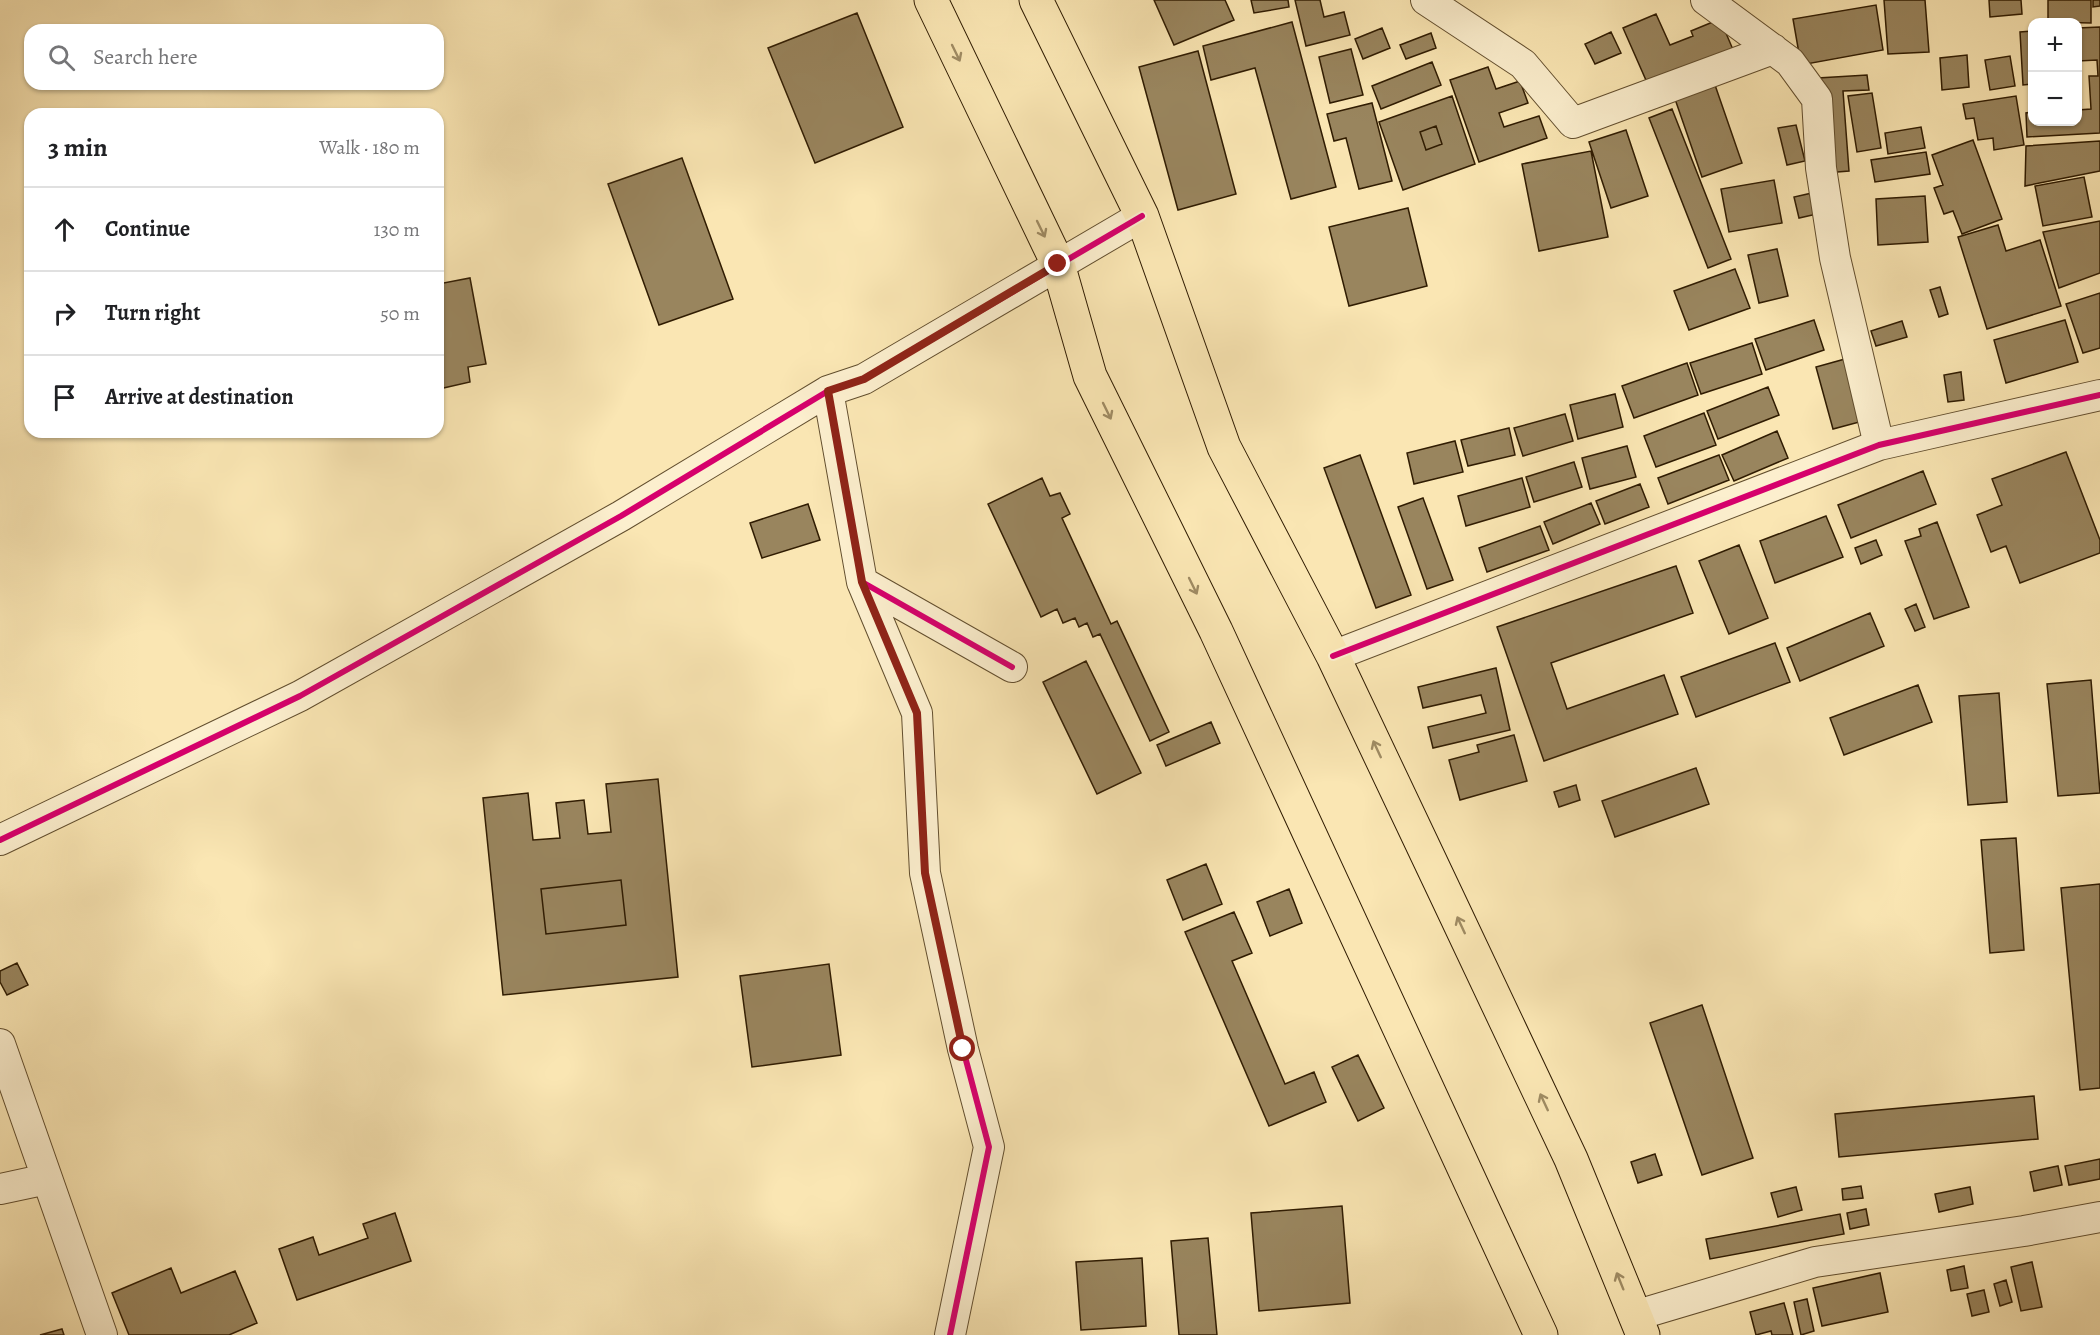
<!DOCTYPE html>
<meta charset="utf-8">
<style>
:root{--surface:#fff;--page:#f2f2f2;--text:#202124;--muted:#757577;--line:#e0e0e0}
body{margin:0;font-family:Alegreya,serif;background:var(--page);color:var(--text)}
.controls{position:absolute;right:18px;top:18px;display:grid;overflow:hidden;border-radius:12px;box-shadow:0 2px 4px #0004}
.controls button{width:54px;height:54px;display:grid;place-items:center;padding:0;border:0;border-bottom:2px solid var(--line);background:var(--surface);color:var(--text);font:30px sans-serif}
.stop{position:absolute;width:18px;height:18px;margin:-14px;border:4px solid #8f2418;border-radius:50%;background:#fff}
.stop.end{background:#8f2418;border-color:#fff;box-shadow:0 2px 6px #0008}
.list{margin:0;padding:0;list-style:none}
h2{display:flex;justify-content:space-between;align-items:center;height:78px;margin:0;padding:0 24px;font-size:26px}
h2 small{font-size:20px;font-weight:400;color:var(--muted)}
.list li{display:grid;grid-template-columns:39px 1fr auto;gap:18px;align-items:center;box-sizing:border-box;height:84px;padding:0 24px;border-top:2px solid var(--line)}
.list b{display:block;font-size:22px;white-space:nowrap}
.list em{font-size:20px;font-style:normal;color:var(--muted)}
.icon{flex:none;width:33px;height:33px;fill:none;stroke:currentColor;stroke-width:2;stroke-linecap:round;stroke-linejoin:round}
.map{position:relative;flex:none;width:2100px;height:1335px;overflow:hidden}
.search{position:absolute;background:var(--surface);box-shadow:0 2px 4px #0004;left:24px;top:24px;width:420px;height:66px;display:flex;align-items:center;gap:15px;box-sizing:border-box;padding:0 21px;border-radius:18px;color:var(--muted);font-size:22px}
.panel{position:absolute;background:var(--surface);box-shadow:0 2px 4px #0004;left:24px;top:108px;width:420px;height:330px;border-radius:18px}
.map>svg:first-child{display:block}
.building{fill:#99855e;stroke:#301c02;stroke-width:1.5;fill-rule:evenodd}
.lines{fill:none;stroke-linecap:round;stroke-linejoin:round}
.minor-casing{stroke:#624e2e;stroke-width:32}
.trunk-casing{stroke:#301c02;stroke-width:35}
.minor{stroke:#fcefce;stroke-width:30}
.trunk{stroke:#fae6b3;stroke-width:33}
.cycleway-casing{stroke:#fcefce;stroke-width:10}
.cycleway{stroke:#d6006c;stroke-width:6}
.oneway{stroke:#9f8b63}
.route{stroke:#8f2418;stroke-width:8}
</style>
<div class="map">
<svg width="2100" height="1335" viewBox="0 0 2100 1335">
<rect width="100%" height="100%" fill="#fae6b3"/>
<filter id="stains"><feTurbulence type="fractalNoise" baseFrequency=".00333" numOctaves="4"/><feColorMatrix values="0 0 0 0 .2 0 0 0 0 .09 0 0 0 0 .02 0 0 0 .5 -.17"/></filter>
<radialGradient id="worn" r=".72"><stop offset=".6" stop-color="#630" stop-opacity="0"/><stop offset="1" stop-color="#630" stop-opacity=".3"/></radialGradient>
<!-- building -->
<path class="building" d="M1154 0H1225L1234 20 1174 45Z
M1251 0H1288L1289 7 1254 13Z
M1295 0H1320L1324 17 1344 12 1350 35 1306 46Z
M1884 0H1925L1929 52 1888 54Z
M1989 0H2021L2022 14 1990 17Z
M2048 0H2091V23L2048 22Z
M2093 0H2100V6L2093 7Z
M1876 5 1883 50 1801 65 1793 19Z
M857 13 903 127 815 163 768 48Z
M1656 14 1670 45 1693 36 1691 31 1720 19 1734 52 1649 87 1623 28Z
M1292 22 1336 187 1291 199 1255 68 1211 80 1203 46Z
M2100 27V133L2027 137 2026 113 2032 112V122H2078V110L2091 109 2089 76H2098L2097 60 2078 61V28Z
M1382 28 1390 48 1363 59 1355 39Z
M2032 31V84L2023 85 2020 32Z
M1611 32 1621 53 1595 64 1585 44Z
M1431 33 1436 48 1406 59 1400 45Z
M1351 49 1363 95 1330 103 1319 57Z
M1198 51 1236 194 1178 210 1139 67Z
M1967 55 1969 87 1942 90 1940 58Z
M2010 56 2015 86 1990 90 1985 60Z
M1432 62 1441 85 1381 109 1372 86Z
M1488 67 1496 89 1520 81 1528 103 1499 113 1504 127 1539 116 1547 138 1479 162 1450 80Z
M1867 75 1869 90 1843 91 1849 171 1825 173 1818 78Z
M1715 85 1742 163 1702 177 1675 99Z
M1872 93 1881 148 1857 152 1848 96Z
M1452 96 1475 164 1403 190 1379 122ZM1436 126 1442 144 1426 150 1420 132Z
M2016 96 2024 145 1994 150 1993 138 1978 140 1974 118 1966 119 1963 104Z
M1372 103 1392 181 1359 189 1346 138 1334 141 1327 114Z
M1672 109 1731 259 1708 268 1649 118Z
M1796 125 1805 161 1787 165 1778 128Z
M1436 126 1442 144 1426 150 1420 132Z
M1921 127 1925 148 1888 154 1885 133Z
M1626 130 1648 196 1611 208 1589 142Z
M1973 140 2002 219 1962 234 1953 211 1944 214 1934 188 1943 185 1932 155Z
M2100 141V171L2025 186 2026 146Z
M1591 151 1608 237 1539 251 1522 164Z
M1926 152 1930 174 1875 182 1871 160Z
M682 158 733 299 659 325 608 184Z
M2084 177 2092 217 2043 226 2035 186Z
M1774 180 1782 223 1729 232 1721 189Z
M1812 193 1817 214 1799 218 1794 197Z
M1925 196 1928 242 1878 245 1876 199Z
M1408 208 1427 286 1349 306 1329 227Z
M2100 221V273L2059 288 2043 232Z
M1998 225 2006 251 2040 240 2061 306 1987 329 1958 237Z
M1777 249 1788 296 1759 303 1748 255Z
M1735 269 1750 308 1689 330 1674 291Z
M470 278 486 364 468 367 470 382 439 389 438 284Z
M1940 287 1948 314 1939 317 1930 290Z
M2100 293V348L2083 353 2066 304Z
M1814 320 1824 350 1766 370 1755 339Z
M2065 320 2078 362 2006 383 1994 340Z
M1902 321 1907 337 1876 346 1871 331Z
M1752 343 1762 374 1701 394 1690 363Z
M1845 359 1863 421 1833 429 1816 367Z
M1687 363 1698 395 1634 418 1622 386Z
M1961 372 1964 400 1948 402 1944 375Z
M1768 387 1779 415 1718 439 1707 411Z
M1615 394 1623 427 1578 439 1570 405Z
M1704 413 1716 445 1656 467 1644 436Z
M1565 414 1573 441 1523 456 1514 428Z
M1509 428 1515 455 1468 466 1461 440Z
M1777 431 1788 458 1734 481 1722 455Z
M1455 441 1463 472 1414 484 1407 453Z
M1627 446 1636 477 1590 489 1582 458Z
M2066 452 2100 540V553L2020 583 2006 546 1991 552 1977 515 2002 505 1992 479Z
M1360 455 1411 595 1376 608 1324 468Z
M1719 455 1729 480 1668 504 1658 478Z
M1574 462 1582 487 1534 502 1526 477Z
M1923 471 1936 504 1851 538 1838 505Z
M1042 478 1050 496 1060 493 1070 514 1062 518 1111 624 1117 621 1169 732 1150 741 1100 634 1093 637 1087 623 1079 627 1075 618 1063 623 1057 609 1041 617 988 504Z
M1522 478 1530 507 1466 526 1458 496Z
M1640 484 1649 507 1605 524 1596 501Z
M1423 498 1453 580 1427 589 1398 507Z
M1591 503 1600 524 1553 544 1544 522Z
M808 504 820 540 762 558 750 523Z
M1826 516 1843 557 1775 583 1760 541Z
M1937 522 1969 607 1934 619 1905 541 1921 536 1919 529Z
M1540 526 1549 550 1487 572 1479 548Z
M1876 540 1882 555 1861 564 1855 548Z
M1739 545 1768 618 1729 634 1699 561Z
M1676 566 1693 613 1551 663 1567 709 1664 675 1678 714 1544 761 1497 627Z
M1916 604 1925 627 1915 631 1905 609Z
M1870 613 1884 646 1800 681 1787 648Z
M1775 643 1790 682 1696 717 1681 677Z
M1086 661 1141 773 1097 794 1043 682Z
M1496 668 1510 730 1433 748 1428 727 1486 713 1481 695 1423 708 1418 687Z
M2091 680 2100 793 2058 796 2047 684Z
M1918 685 1932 722 1844 755 1830 718Z
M1999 693 2007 802 1968 805 1959 696Z
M1211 722 1220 743 1166 766 1157 745Z
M1514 735 1527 781 1460 800 1449 760 1479 752 1477 745Z
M1696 768 1709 804 1615 837 1602 801Z
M658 779 678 977 503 995 483 798 528 793 533 840 560 838 556 803 584 800 588 834 611 832 606 784ZM621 880 626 925 546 934 541 889Z
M1576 785 1580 800 1559 807 1554 792Z
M2016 838 2024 950 1990 953 1981 840Z
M1206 864 1222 904 1183 920 1167 880Z
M621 880 626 925 546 934 541 889Z
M2100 884V1088L2080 1090 2061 888Z
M1289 889 1302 923 1270 936 1257 902Z
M1234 912 1252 953 1232 961 1285 1084 1314 1072 1326 1102 1269 1126 1185 932Z
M17 963 28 985 7 995 0 982V971Z
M829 964 841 1055 752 1067 740 976Z
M1702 1005 1753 1158 1702 1175 1650 1023Z
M1358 1055 1384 1108 1358 1121 1332 1067Z
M2034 1096 2038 1139 1839 1157 1835 1114Z
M1655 1154 1662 1175 1638 1183 1631 1162Z
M2100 1159V1179L2069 1185 2065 1166Z
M2058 1166 2062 1185 2034 1191 2030 1172Z
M1861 1186 1863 1198 1843 1200 1842 1189Z
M1796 1187 1802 1210 1778 1217 1771 1193Z
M1970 1187 1973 1204 1939 1212 1935 1194Z
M1342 1206 1350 1303 1259 1311 1251 1213Z
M1866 1209 1869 1225 1850 1229 1847 1213Z
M395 1213 411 1261 297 1300 279 1249 313 1237 319 1255 368 1238 363 1224Z
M1840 1214 1844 1234 1710 1259 1706 1239Z
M1208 1238 1217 1335H1179L1171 1241Z
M1142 1258 1146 1326 1081 1330 1076 1262Z
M2032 1262 2042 1307 2021 1311 2011 1267Z
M1964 1266 1968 1288 1951 1291 1947 1270Z
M171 1268 181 1293 235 1271 257 1323 229 1335H129L112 1293Z
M1880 1273 1888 1312 1822 1326 1813 1288Z
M2006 1280 2012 1302 2000 1306 1994 1284Z
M1984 1290 1989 1312 1972 1316 1967 1294Z
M1807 1299 1814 1331 1801 1335 1794 1302Z
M1784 1303 1793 1335H1772L1771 1331 1756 1335 1750 1312Z
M62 1329 64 1335H40Z"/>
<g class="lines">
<!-- minor casing -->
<g class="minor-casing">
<path id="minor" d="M1426 0 1523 64 1573 123 1773 49
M1706 0 1790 62 1817 99 1821 168 1835 258 1879 445
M828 391 862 582
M1333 656 1879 445 2100 395
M0 840 300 696 621 516 828 391 864 379 1142 216
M0 1044 102 1335
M0 1189 47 1179
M1634 1316 1815 1262 2024 1231 2100 1217
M950 1335 989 1147 963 1049 925 873 917 713 862 582 1012 667"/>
</g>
<!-- trunk casing -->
<g class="trunk-casing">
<path id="trunk" d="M931 0 1058 264 1090 376 1216 631 1541 1335
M1036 0 1142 216 1224 447 1333 656 1442 886 1571 1159 1643 1335"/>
</g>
<!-- minor -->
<use href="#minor" class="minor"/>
<!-- trunk -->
<use href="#trunk" class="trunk"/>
<!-- cycleway casing -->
<g class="cycleway-casing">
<path id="cycleway" d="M1333 656 1879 445 2100 395
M0 840 300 696 621 516 828 391 864 379 1142 216
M950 1335 989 1147 963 1049 925 873 917 713 862 582 1012 667"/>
</g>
<!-- cycleway -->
<use href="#cycleway" class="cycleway"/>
</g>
<!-- one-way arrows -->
<defs><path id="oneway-shaft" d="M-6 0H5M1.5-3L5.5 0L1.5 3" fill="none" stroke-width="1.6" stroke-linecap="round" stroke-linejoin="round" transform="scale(1.5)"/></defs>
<g class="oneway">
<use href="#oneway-shaft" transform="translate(956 53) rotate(64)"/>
<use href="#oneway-shaft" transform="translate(1041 229) rotate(64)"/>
<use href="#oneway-shaft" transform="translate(1107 411) rotate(64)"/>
<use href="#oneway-shaft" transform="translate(1193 586) rotate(64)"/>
<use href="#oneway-shaft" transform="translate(1377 749) rotate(-115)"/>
<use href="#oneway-shaft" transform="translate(1461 925) rotate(-115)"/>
<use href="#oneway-shaft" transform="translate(1544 1102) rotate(-115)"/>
<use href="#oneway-shaft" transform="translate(1620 1281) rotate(-112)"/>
</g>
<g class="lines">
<!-- route -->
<path class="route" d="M963 1049 925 873 917 713 862 582 828 391 864 379 1058 264"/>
</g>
<rect width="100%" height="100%" filter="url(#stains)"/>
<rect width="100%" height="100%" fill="url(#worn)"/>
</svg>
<div class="controls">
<button>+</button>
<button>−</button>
</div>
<div class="stop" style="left:963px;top:1049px"></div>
<div class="stop end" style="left:1058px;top:264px"></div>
<div class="search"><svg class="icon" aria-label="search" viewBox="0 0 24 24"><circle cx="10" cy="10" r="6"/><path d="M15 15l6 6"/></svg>Search here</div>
<section class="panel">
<h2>3 min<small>Walk · 180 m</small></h2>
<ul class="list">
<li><svg class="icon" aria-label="ahead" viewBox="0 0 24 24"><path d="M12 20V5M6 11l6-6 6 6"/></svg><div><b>Continue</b></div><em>130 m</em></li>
<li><svg class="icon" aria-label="right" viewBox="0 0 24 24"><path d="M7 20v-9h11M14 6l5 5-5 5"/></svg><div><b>Turn right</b></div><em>50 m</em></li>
<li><svg class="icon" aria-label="arrive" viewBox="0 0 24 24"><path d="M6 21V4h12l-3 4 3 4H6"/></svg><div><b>Arrive at destination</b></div></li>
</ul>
</section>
</div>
